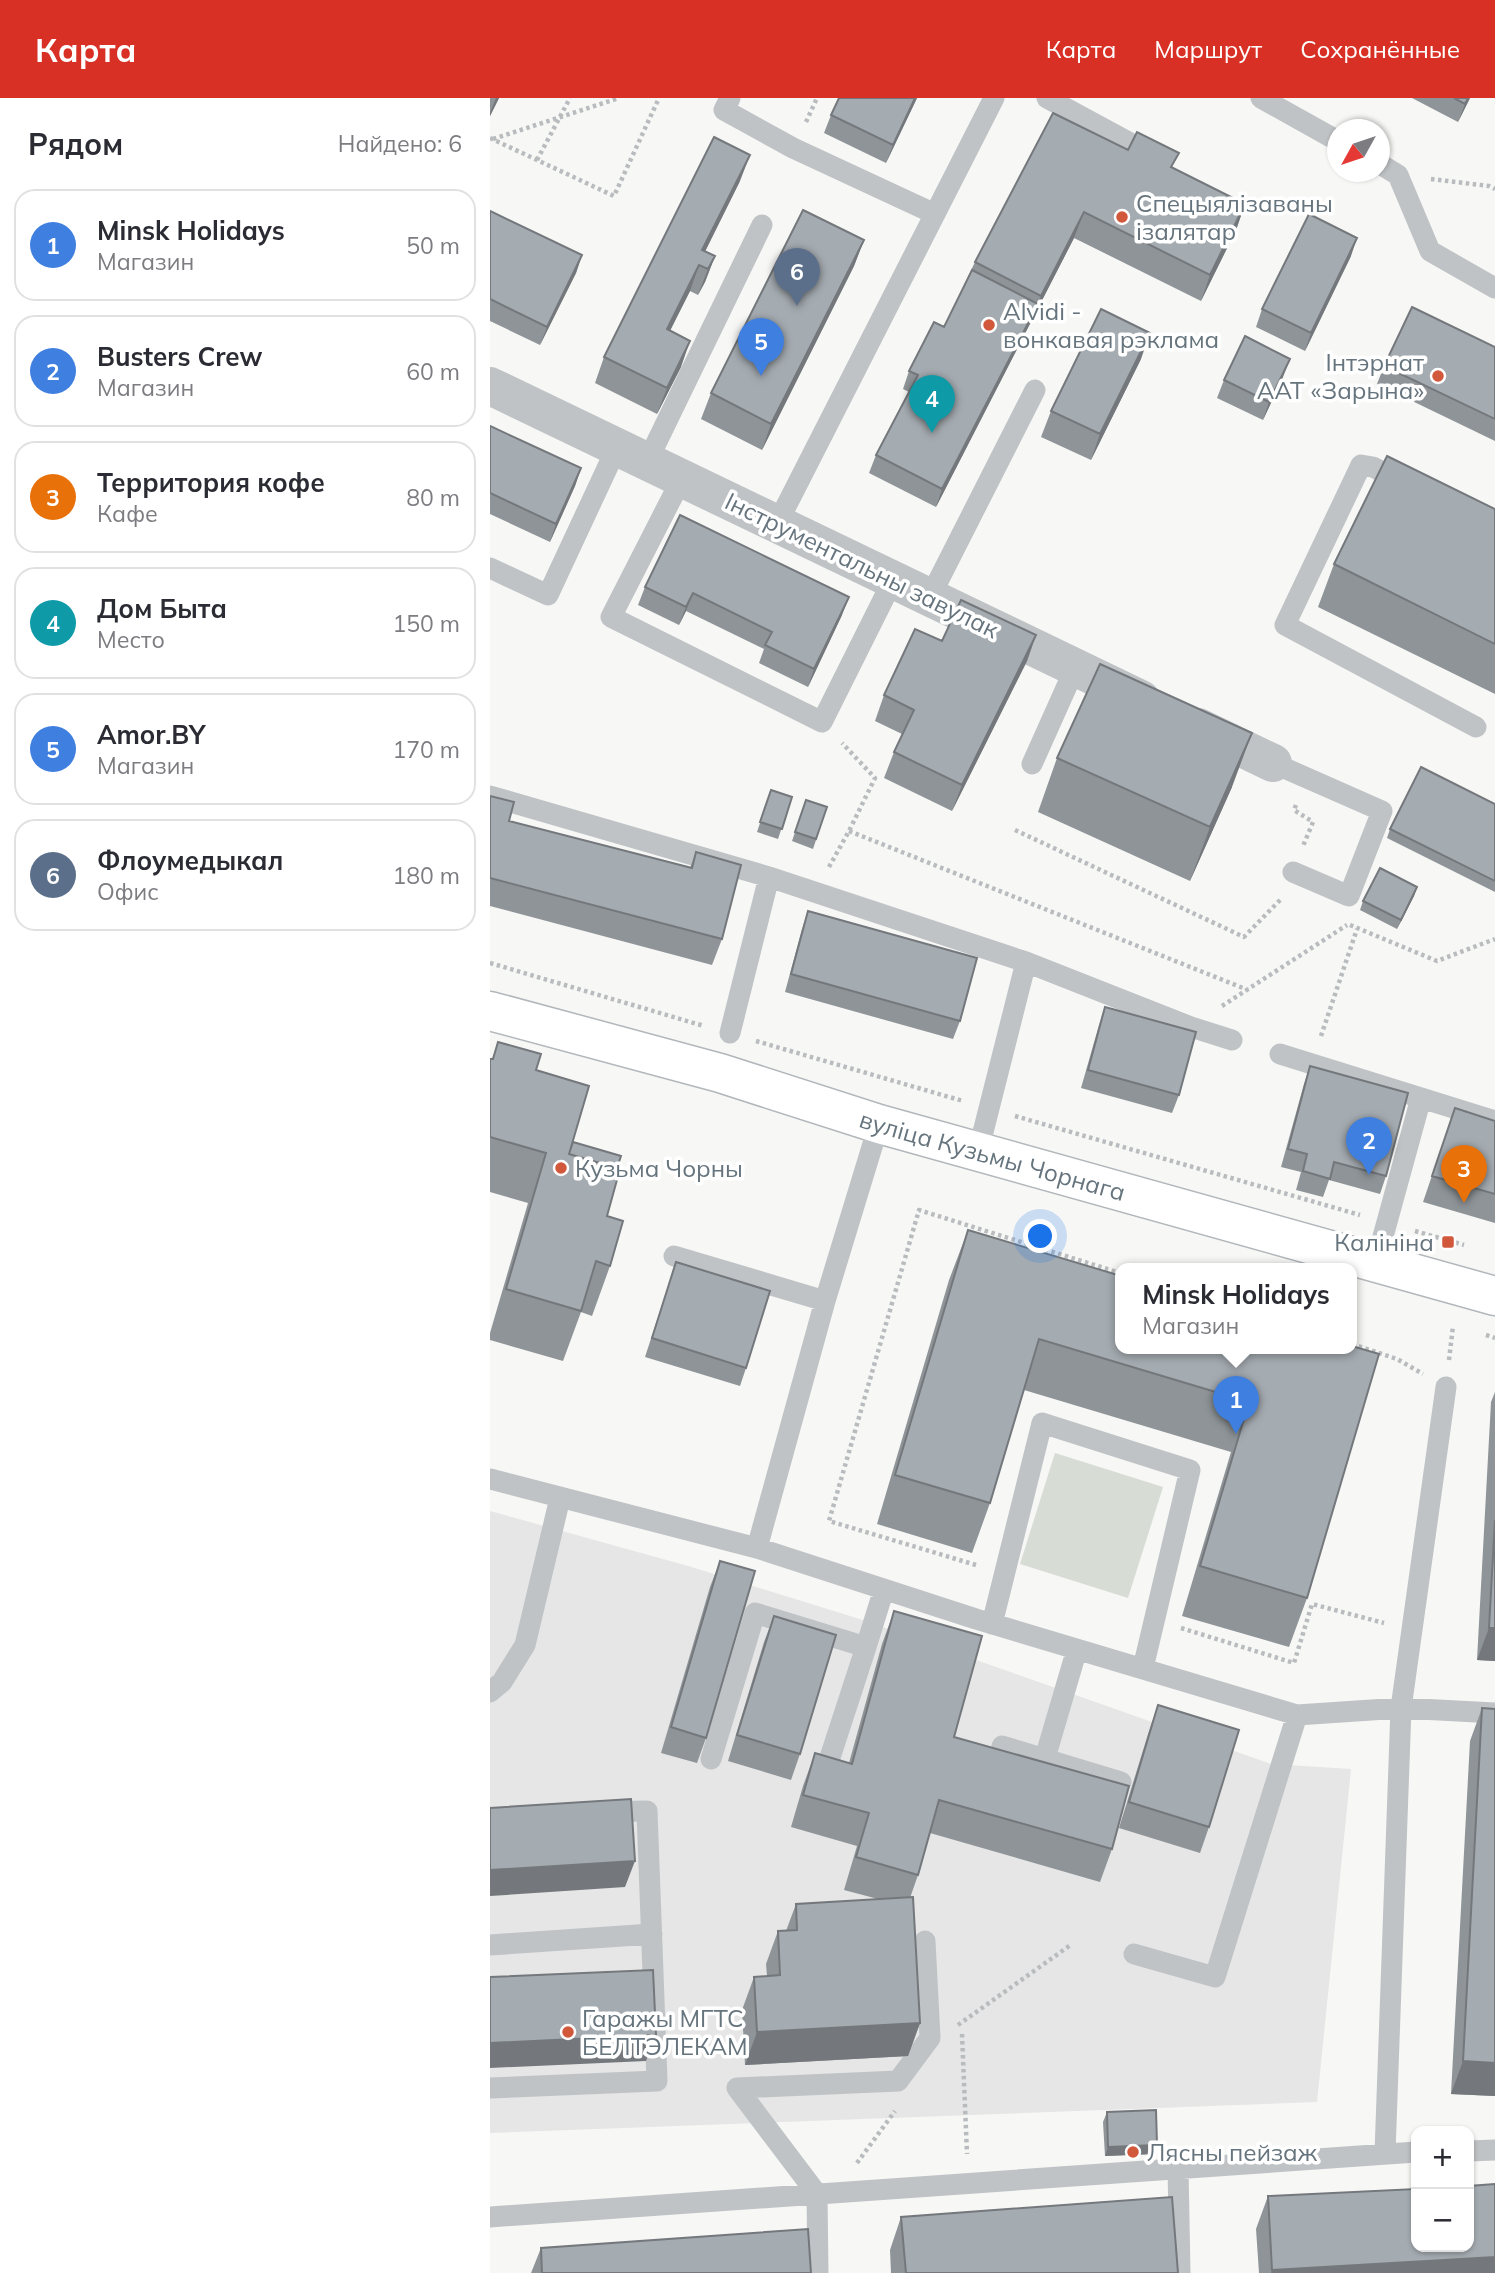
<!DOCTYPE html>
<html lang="ru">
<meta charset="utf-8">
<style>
:root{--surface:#fff;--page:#f7f7f7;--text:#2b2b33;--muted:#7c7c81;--line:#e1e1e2;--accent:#d93025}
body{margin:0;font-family:Mulish,sans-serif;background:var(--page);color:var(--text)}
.controls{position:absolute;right:21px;bottom:21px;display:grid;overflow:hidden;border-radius:14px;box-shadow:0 2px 5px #0004}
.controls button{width:63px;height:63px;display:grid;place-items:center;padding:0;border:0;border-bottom:2px solid var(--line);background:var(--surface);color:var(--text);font:35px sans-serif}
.compass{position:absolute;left:837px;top:21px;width:63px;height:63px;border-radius:50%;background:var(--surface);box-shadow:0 2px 5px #0004;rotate:230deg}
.you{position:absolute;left:551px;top:1139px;width:24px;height:24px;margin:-18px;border:5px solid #fff;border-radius:50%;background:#1a73e8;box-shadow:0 0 0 10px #1a73e833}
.badge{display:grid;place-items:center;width:46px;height:46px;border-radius:50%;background:var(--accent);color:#fff;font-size:23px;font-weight:700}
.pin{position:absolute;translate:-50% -58px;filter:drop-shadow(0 2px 4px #0008)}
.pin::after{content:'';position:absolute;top:37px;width:24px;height:21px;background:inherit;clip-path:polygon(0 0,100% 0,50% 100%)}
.popup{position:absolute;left:625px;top:1165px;width:242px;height:91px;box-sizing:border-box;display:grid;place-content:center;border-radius:14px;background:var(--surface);filter:drop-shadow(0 2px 5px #0005);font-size:23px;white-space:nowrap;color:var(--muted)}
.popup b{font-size:26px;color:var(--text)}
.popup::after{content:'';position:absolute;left:50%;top:100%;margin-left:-14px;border:14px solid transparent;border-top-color:var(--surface)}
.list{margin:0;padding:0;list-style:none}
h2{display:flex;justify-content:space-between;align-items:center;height:91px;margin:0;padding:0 28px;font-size:30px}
h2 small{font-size:23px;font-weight:400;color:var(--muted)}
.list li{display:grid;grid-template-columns:46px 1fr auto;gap:21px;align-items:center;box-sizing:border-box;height:112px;margin:0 14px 14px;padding:0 14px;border:2px solid var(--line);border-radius:21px}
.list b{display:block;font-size:26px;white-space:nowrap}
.list p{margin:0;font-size:23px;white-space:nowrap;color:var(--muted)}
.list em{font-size:23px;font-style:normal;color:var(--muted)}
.map{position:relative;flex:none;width:1005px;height:2175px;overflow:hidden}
header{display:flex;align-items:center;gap:42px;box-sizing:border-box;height:98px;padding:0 35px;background:var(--accent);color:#fff}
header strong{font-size:33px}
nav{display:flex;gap:38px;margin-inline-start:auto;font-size:24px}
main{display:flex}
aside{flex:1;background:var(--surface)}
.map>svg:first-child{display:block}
.built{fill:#e5e6e5}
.green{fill:#d7dcd5}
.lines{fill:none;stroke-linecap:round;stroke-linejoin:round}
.secondary-casing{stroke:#b2b7bb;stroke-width:41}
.path{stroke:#b9bcbe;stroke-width:4.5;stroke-dasharray:3.5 3.5;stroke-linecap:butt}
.lane{stroke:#bfc3c6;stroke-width:21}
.street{stroke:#bfc3c6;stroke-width:38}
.secondary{stroke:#fff;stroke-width:38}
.wall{fill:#8e9498}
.shaded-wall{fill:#74787c}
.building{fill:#a5acb1;stroke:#74787c;stroke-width:2}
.poi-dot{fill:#d2583b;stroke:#fff;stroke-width:2.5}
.labels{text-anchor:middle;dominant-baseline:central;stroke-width:7;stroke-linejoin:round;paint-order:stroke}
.poi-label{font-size:24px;fill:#66747d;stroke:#fff;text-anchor:start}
.street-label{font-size:24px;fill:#66747d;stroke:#fff}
</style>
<header>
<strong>Карта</strong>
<nav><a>Карта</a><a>Маршрут</a><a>Сохранённые</a></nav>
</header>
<main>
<aside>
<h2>Рядом<small>Найдено: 6</small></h2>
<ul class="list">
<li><span class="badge" style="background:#3f7fe0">1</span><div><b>Minsk Holidays</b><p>Магазин</p></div><em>50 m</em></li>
<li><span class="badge" style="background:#3f7fe0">2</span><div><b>Busters Crew</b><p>Магазин</p></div><em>60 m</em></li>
<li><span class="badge" style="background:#e8710a">3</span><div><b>Территория кофе</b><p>Кафе</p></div><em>80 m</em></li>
<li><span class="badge" style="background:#0f9aa8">4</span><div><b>Дом Быта</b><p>Место</p></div><em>150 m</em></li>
<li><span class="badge" style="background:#3f7fe0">5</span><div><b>Amor.BY</b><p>Магазин</p></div><em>170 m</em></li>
<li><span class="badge" style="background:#5c6f8a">6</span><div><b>Флоумедыкал</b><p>Офис</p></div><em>180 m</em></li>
</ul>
</aside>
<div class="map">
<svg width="1005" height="2175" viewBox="0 0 1005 2175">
<rect width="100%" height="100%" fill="#f7f7f5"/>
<!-- built -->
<path class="built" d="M0 1413 198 1468 376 1523 781 1666 861 1671 827 2004 0 2035Z"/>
<!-- green -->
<path class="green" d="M565 1355 673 1389 638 1500 530 1466Z"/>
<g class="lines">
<!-- secondary casing -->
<g class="secondary-casing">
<g id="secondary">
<path id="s1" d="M0 913 230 975 389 1026 1005 1198"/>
</g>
</g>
<!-- path -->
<path class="path" d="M316 24 327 0
M0 40 124 98 169 0
M3 41 129 0
M47 62 80 0
M941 81 999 88 1005 91
M806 707 804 712 823 724 813 748
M525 732 754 839 792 800
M359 733 758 892
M339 769 359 733 385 680 352 645
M860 827 947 863 1005 841
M0 865 214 928
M732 908 857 827
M831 938 867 831
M266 943 473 1003
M525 1018 870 1117
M925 1133 974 1147
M996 1237 1005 1240
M862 1246 907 1261 933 1276
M959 1262 963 1228
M486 1467 339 1423 429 1112 630 1175
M691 1530 804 1565 822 1506 894 1525
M468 1927 582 1846
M472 1936 477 2056
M367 2065 405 2013"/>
<!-- lane -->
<path class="lane" d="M240 0 234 12 303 50 445 116
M557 0 666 59
M771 0 848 43
M890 66 908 77 940 153 1005 190
M158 362 272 127
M192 380 121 519 332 624 403 482
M915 386 883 369 871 367 795 527 986 629
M287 426 504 0
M0 470 58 497 127 349
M440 499 545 292
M783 665 892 713 859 798 803 774
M542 666 585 570
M0 698 279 779 240 935
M279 779 536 864 701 929 742 942
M790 956 1005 1023
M488 1054 536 864
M184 1158 335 1203
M886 1164 931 1000
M0 1381 267 1450 486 1521 807 1617 911 1610 1005 1615
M267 1450 335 1203 389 1026
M502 1526 552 1325 700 1372 653 1570
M376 1549 394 1491
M0 1594 12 1584 35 1547 70 1400
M512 1648 631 1684
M555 1660 587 1551
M221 1661 265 1515 376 1549 332 1684
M0 1847 162 1836
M644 1856 725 1879 807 1617
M0 1990 167 1983 157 1713 114 1714
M979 2053 1005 2052
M895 2055 911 1610 956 1289
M688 2070 690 2175
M0 2119 926 2054
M328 2175 327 2096 247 1990 408 1983 440 1940 435 1843"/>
<!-- street -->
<path class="street" d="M0 288 651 601
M708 629 783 665"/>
<!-- secondary -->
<use href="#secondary" class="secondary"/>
</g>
<!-- wall -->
<path class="wall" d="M0 0H9L0 18Z
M349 0H427L396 65 334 35 341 17Z
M922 0H980L968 24Z
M638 52 683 70 755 106 746 132 711 203 584 140 446 409 379 375 386 357 419 294 413 291 419 273 454 229 485 164Z
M250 83 215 153 225 158 215 184 208 197 200 193 180 232 191 269 167 316 105 285 114 259Z
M0 113 92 157 86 175 50 247 0 223Z
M374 142 364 168 272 352 211 321 221 295Z
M861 158 815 253 766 229 772 211Z
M1005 249V343L887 286 894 268Z
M651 261 601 362 551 339 561 313Z
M793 279 773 322 727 300 734 282Z
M0 328 91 370 85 388 60 444 0 416Z
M1005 411V596L828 509 844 466Z
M155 489 352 517 318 589 269 565 274 551 196 513 189 527 148 507Z
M546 537 537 563 462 713 394 680 404 654 412 636 385 623 394 597 452 543Z
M567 660 742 689 700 783 548 714Z
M281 692 302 699 288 741 267 734Z
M0 698 19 723 200 770 206 754 232 841 222 867 0 808Z
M316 702 337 709 323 751 302 743Z
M1005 706V794L897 740 900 731Z
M927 789 924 798 907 831 870 812 873 803Z
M318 813 470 923 463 941 295 894 312 831Z
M615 909 689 997 682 1015 591 990 609 927Z
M8 944 46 972 83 1044 127 1070 117 1118 120 1168 102 1218 91 1214 73 1263 0 1242V1235L38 1105 0 1094V961H2Z
M820 968 896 1078 890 1096 839 1082 833 1099 806 1092 811 1074 791 1069 814 986Z
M965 1010 1005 1023V1125L933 1104Z
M478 1132 862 1250 817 1500 799 1549 692 1518 741 1354 534 1292 500 1405 482 1455 387 1426 459 1182Z
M186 1164 256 1270 250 1288 155 1259Z
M1005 1294V1563L987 1562 1001 1304Z
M230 1463 216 1640 207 1665 171 1655 220 1489Z
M404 1513 464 1639 622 1751 610 1784 440 1735 428 1777 420 1800 430 1925 418 1958 255 1967 252 1912 264 1879 277 1878 276 1866 288 1833H296L306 1806 388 1801 354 1792 367 1748 301 1729 313 1688 325 1655 359 1665 392 1546Z
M284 1518 310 1656 301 1682 238 1663 274 1544Z
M668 1607 719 1729 710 1755 629 1730 659 1633Z
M992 1610 1005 1998 961 1996 980 1643Z
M617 2014 664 2056 615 2058 613 2024Z
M778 2098 1005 2175H769L766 2131Z
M411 2119 688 2175H401L400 2152Z
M51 2150 321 2175H41Z"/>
<!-- shaded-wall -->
<path class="shaded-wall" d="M6 0H9L0 18V15Z
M425 0H427L396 65 403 47Z
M978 0H980L968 24 975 6Z
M260 57 250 83 203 178 212 152Z
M755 106 746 132 711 203 720 177Z
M594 114 584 140 446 409 452 391 548 206 551 198Z
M867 140 861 158 815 253 821 235Z
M374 142 364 168 272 352 281 326Z
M92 157 86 175 50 247 57 229Z
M225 158 215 184 208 197 218 171Z
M209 167 200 193 168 257 177 231Z
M660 235 651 261 601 362 610 336Z
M200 243 191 269 167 316 177 290Z
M800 261 793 279 773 322 779 304Z
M91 370 85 388 60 444 66 426Z
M203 495 196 513 189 527 196 509Z
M359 499 352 517 318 589 324 571Z
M546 537 537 563 462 713 472 687Z
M762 635 742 689 700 783 720 729Z
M927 789 924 798 907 831 911 822Z
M999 1530H1005V1563L987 1562Z
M145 1763 135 1789 0 1798V1772Z
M430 1925 418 1958 255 1967 267 1934Z
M166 1937 156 1963 0 1970V1945Z
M973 1963 1005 1965V1998L961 1996Z
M667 2047 664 2056 615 2058 618 2049Z
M1005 2159V2175H781L782 2172Z"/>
<!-- building -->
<path class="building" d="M349 0H425L403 47 341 17Z
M964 0H978L975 6Z
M563 15 638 52 647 34 689 55 681 69 755 106 720 177 594 114 551 198 485 164Z
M224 39 260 57 212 152 225 158 218 171 209 167 177 231 200 243 177 290 114 259Z
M313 112 374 142 281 326 221 295Z
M0 113 92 157 57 229 0 201Z
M819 116 867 140 821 235 772 211Z
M482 172 548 206 452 391 386 357 428 277 419 273 444 224 454 229Z
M922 209 1005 249V321L894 268Z
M611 211 660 235 610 336 561 313Z
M755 238 800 261 779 304 734 282Z
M0 328 91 370 66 426 0 395Z
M897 358 1005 411V546L844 466Z
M190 417 359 499 324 571 275 547 282 534 203 495 196 509 155 489Z
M471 502 546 537 472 687 404 654 424 612 394 597 425 531 452 543Z
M610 566 762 635 720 729 567 660Z
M931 669 1005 706V783L900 731Z
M281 692 302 699 292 731 270 724Z
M0 698 24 704 19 723 202 770 206 754 251 767 232 841 0 780Z
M316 702 337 709 326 741 305 734Z
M890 770 927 789 911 822 873 803Z
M318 813 487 860 470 923 301 876Z
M615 909 706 934 689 997 598 972Z
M8 944 51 956 46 972 99 988 79 1056 130 1071 117 1118 133 1123 120 1168 106 1163 91 1213 16 1191 56 1055 0 1039V961H3Z
M820 968 918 995 896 1078 844 1064 840 1081 813 1073 817 1056 798 1051Z
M965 1010 1005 1023V1096L942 1078Z
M83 1044 131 1058 127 1070 79 1056Z
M478 1132 631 1178V1250H862V1248L889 1256 817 1500 710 1468 759 1304 549 1241 500 1405 405 1377Z
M186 1164 280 1193 256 1270 162 1240Z
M1005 1422V1530H999Z
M230 1463 265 1473 216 1640 181 1629Z
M404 1513 492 1538 464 1639 639 1688 622 1751 449 1702 428 1777 366 1759 379 1715 313 1697 325 1655 362 1666Z
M284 1518 346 1537 310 1656 247 1637Z
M668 1607 749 1632 719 1729 639 1704Z
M992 1610 1005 1611V1965L973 1963Z
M141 1701 145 1763 0 1772V1710Z
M423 1799 430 1925 267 1934 264 1879 290 1877 288 1833 307 1832 306 1806Z
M163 1872 166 1937 0 1945V1879Z
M666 2012 667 2047 618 2049 617 2014Z
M1005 2086V2159L782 2172 778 2098 926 2091V2149H979V2088Z
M682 2099 688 2175H416L411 2119Z
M318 2131 321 2175H52L51 2150Z"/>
<!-- markers -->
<g class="poi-dot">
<circle cx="632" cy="119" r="7"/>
<circle cx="499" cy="227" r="7"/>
<circle cx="948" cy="278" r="7"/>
<circle cx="71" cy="1070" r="7"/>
<rect x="951" y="1137" width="14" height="14" rx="3.5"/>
<circle cx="78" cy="1934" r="7"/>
<circle cx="643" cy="2054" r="7"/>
</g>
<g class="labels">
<!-- poi labels -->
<g class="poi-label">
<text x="646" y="105">Спецыялізаваны<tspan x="646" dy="28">ізалятар</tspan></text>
<text x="513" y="213">Alvidi -<tspan x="513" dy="28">вонкавая рэклама</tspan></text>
<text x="934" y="264" text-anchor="end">Інтэрнат<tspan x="934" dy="28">ААТ «Зарына»</tspan></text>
<text x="85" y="1070">Кузьма Чорны</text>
<text x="944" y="1144" text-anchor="end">Калініна</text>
<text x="92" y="1920">Гаражы МГТС<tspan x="92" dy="28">БЕЛТЭЛЕКАМ</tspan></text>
<text x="657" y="2054">Лясны пейзаж</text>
</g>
<!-- street labels -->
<g class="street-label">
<text transform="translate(372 467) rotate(26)">Інструментальны завулак</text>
<text stroke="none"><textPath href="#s1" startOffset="523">вуліца Кузьмы Чорнага</textPath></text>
</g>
</g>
</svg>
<div class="controls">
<button>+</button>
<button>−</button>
</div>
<svg class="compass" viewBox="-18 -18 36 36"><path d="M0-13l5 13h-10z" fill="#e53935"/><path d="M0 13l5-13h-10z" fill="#7c7c81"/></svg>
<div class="you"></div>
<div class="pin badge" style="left:746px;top:1336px;background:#3f7fe0">1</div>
<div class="popup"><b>Minsk Holidays</b>Магазин</div>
<div class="pin badge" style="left:879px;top:1077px;background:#3f7fe0">2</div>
<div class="pin badge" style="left:974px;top:1105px;background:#e8710a">3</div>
<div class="pin badge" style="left:442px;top:335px;background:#0f9aa8">4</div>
<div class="pin badge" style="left:271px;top:278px;background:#3f7fe0">5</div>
<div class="pin badge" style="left:307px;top:208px;background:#5c6f8a">6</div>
</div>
</main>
